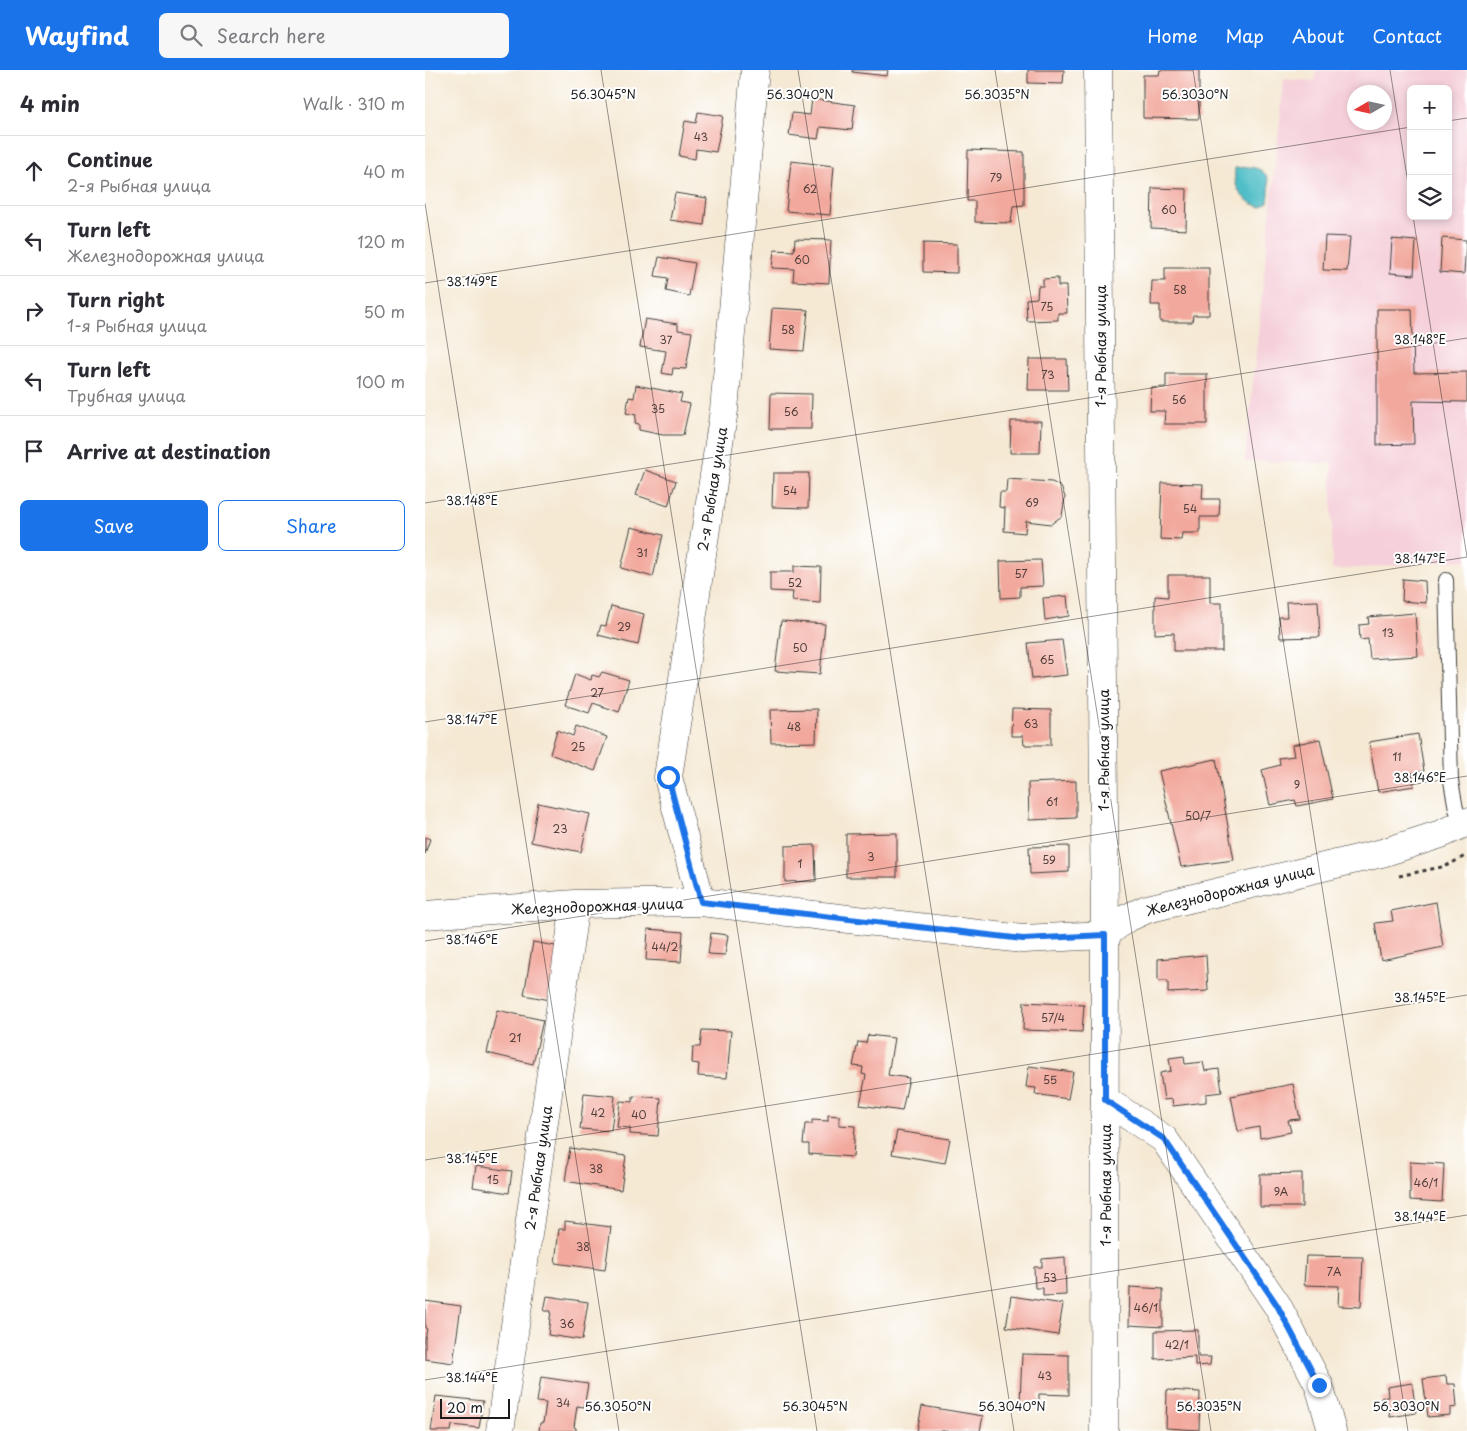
<!DOCTYPE html>
<meta charset="utf-8">
<style>
:root{--surface:#fff;--page:#f7f7f7;--text:#2b2b33;--muted:#7c7c81;--line:#e1e1e2;--accent:#1a73e8}
body{margin:0;font-family:"Playpen Sans",sans-serif;background:var(--page);color:var(--text)}
.controls{position:absolute;right:15px;top:15px;display:grid;overflow:hidden;border-radius:8px;box-shadow:0 2px 8px #0003}
.controls button{width:45px;height:45px;display:grid;place-items:center;padding:0;border:0;border-bottom:1px solid var(--line);background:var(--surface);color:var(--text);font:25px sans-serif}
.compass{position:absolute;left:922px;top:15px;width:45px;height:45px;border-radius:50%;background:var(--surface);box-shadow:0 2px 8px #0003;rotate:261deg}
.scale{position:absolute;left:15px;bottom:12px;width:70px;box-sizing:border-box;padding-left:5px;border:2px solid #1c1c1c;border-top:0;font-size:14px;line-height:18px;white-space:nowrap;color:#1c1c1c;-webkit-text-stroke:4px #fff;paint-order:stroke}
.stop{position:absolute;width:15px;height:15px;margin:-11px;border:4px solid #1a73e8;border-radius:50%;background:#fff}
.stop.end{background:#1a73e8;border-color:#fff;box-shadow:0 1px 5px #0008}
.list{margin:0;padding:0;list-style:none}
h2{display:flex;justify-content:space-between;align-items:center;height:65px;margin:0;padding:0 20px;font-size:21px}
h2 small{font-size:16px;font-weight:400;color:var(--muted)}
.list li{display:grid;grid-template-columns:32px 1fr auto;gap:15px;align-items:center;box-sizing:border-box;height:70px;padding:0 20px;border-top:1px solid var(--line)}
.list b{display:block;font-size:19px;white-space:nowrap}
.list p{margin:0;font-size:16px;white-space:nowrap;color:var(--muted)}
.list em{font-size:16px;font-style:normal;color:var(--muted)}
.actions{display:flex;gap:10px;padding:15px 20px}
.actions a{flex:1;padding:11px 0;border:1px solid var(--accent);border-radius:8px;text-align:center;font-size:18px;color:var(--accent)}
.actions .main{background:var(--accent);color:#fff}
.icon{flex:none;width:28px;height:28px;fill:none;stroke:currentColor;stroke-width:2;stroke-linecap:round;stroke-linejoin:round}
.map{position:relative;flex:none;width:1042px;height:1361px;overflow:hidden}
header{display:flex;align-items:center;gap:30px;box-sizing:border-box;height:70px;padding:0 25px;background:var(--accent);color:#fff}
header strong{font-size:24px}
nav{display:flex;gap:28px;margin-inline-start:auto;font-size:18px}
.search{width:350px;height:45px;background:var(--page);display:flex;align-items:center;gap:12px;box-sizing:border-box;padding:0 18px;border-radius:8px;color:var(--muted);font-size:19px}
main{display:flex}
aside{flex:1;background:var(--surface)}
.map>svg:first-child{display:block}
.built{fill:#f5cfd9;fill-rule:evenodd}
.water{fill:#50bec7;stroke:#366d72}
.building{fill:#f2a89c}
.lines{fill:none;stroke-linecap:round;stroke-linejoin:round}
.service-casing{stroke:#3d3b38;stroke-width:16}
.minor-casing{stroke:#3d3b38;stroke-width:29}
.tertiary-casing{stroke:#3d3b38;stroke-width:29}
.path{stroke:#3d3b38;stroke-width:3;stroke-dasharray:4 4;stroke-linecap:butt}
.service{stroke:#fff;stroke-width:14}
.minor{stroke:#fff;stroke-width:28}
.tertiary{stroke:#fff;stroke-width:28}
.route{stroke:#1a73e8;stroke-width:6}
.ticks{fill:none;stroke:#1c1c1c;stroke-width:1;stroke-opacity:0.45}
.labels{text-anchor:middle;dominant-baseline:central;stroke-width:4;stroke-linejoin:round;paint-order:stroke}
.number-label{font-size:11px;fill:#523f3c}
.street-label{font-size:14px;fill:#1c1c1c;stroke:#fff}
.ticks-label{font-size:12px;text-anchor:middle;fill:#1c1c1c;stroke:#fff;stroke-width:4;stroke-linejoin:round;paint-order:stroke}
</style>
<header>
<strong>Wayfind</strong>
<div class="search"><svg class="icon" aria-label="search" viewBox="0 0 24 24"><circle cx="10" cy="10" r="6"/><path d="M15 15l6 6"/></svg>Search here</div>
<nav><a>Home</a><a>Map</a><a>About</a><a>Contact</a></nav>
</header>
<main>
<aside>
<h2>4 min<small>Walk · 310 m</small></h2>
<ul class="list">
<li><svg class="icon" aria-label="ahead" viewBox="0 0 24 24"><path d="M12 20V5M6 11l6-6 6 6"/></svg><div><b>Continue</b><p>2-я Рыбная улица</p></div><em>40 m</em></li>
<li><svg class="icon" aria-label="left" viewBox="0 0 24 24"><path d="M17 20v-9H6M10 6l-5 5 5 5"/></svg><div><b>Turn left</b><p>Железнодорожная улица</p></div><em>120 m</em></li>
<li><svg class="icon" aria-label="right" viewBox="0 0 24 24"><path d="M7 20v-9h11M14 6l5 5-5 5"/></svg><div><b>Turn right</b><p>1-я Рыбная улица</p></div><em>50 m</em></li>
<li><svg class="icon" aria-label="left" viewBox="0 0 24 24"><path d="M17 20v-9H6M10 6l-5 5 5 5"/></svg><div><b>Turn left</b><p>Трубная улица</p></div><em>100 m</em></li>
<li><svg class="icon" aria-label="arrive" viewBox="0 0 24 24"><path d="M6 21V4h12l-3 4 3 4H6"/></svg><div><b>Arrive at destination</b></div></li>
</ul>
<div class="actions"><a class="main">Save</a><a>Share</a></div>
</aside>
<div class="map">
<svg width="1042" height="1361" viewBox="0 0 1042 1361">
<rect width="100%" height="100%" fill="#fff"/>
<filter id="ink" filterUnits="userSpaceOnUse"><feTurbulence type="fractalNoise" baseFrequency=".02" numOctaves="2"/><feDisplacementMap in="SourceGraphic" scale="10" xChannelSelector="R" yChannelSelector="G"/><feConvolveMatrix kernelMatrix="1 2 1 2 8 2 1 2 1" color-interpolation-filters="sRGB"/></filter>
<filter id="wash" filterUnits="userSpaceOnUse"><feTurbulence type="fractalNoise" baseFrequency=".0096" numOctaves="4" result="noise"/><feDisplacementMap in="SourceGraphic" scale="20" xChannelSelector="R" yChannelSelector="G"/><feGaussianBlur stdDeviation="1.12" result="paint"/><feColorMatrix in="noise" values="0 0 0 0 0 0 0 0 0 0 0 0 0 0 0 0 0 1.4 0 .05"/><feComposite in="paint" operator="in"/></filter>
<g filter="url(#wash)">
<rect width="100%" height="100%" fill="#f5e9d4"/>
<!-- built -->
<path class="built" d="M891 0H1042V490L907 500V393L820 391 859 9 890 11ZM986 19H1023V146H986ZM929 22H959V52H929Z"/>
<!-- water -->
<path class="water" d="M823 97C845 98 846 114 843 132L836 137C817 131 808 119 810 98Z"/>
<g id="blocks">
<!-- building -->
<path class="building" d="M427 0H463L462 6 427 2Z
M603 0H639L638 14 603 13Z
M735 0H774V49L718 48V5H734Z
M387 29 430 35 427 60 395 57 393 69 364 65 367 43 385 45Z
M273 42 298 46 291 82 271 79 270 89 254 86 260 51 271 53Z
M543 80 599 82V135L588 136 586 153 550 152V131H542Z
M366 91 409 96 405 145 361 141Z
M727 118 762 119 761 160 726 158Z
M250 123 282 128 279 155 245 150Z
M900 166 925 167 922 201 898 200Z
M1017 168 1041 170 1039 204 1015 202Z
M370 169 406 170 404 213 368 211 369 199 347 198 349 180 369 181Z
M967 169 991 171 989 205 965 203Z
M498 173 532 174V203L498 202Z
M234 187 270 193 264 226 241 221 243 208 230 206Z
M740 198H784V245H768L767 252H735V235H726L727 211H740Z
M633 208V216H641L642 243H633V250L602 251 601 229 612 228 613 216H618V209Z
M347 238 383 240 379 281 344 279Z
M952 239H987L989 303 1042 302V332L988 331 989 374 952 375Z
M220 249 253 254V260L267 262 261 299 248 298 247 305 237 303 241 281 215 277Z
M604 289H642L643 320H603Z
M741 304H782V354H739L740 341H725L726 318 741 317Z
M211 315 257 324 255 332 265 334 258 365H238L214 360V354L210 353 211 345 201 343 204 327 209 328Z
M346 323 387 324 386 359H345Z
M586 351H616L615 383H585Z
M220 400 251 411 243 436 211 425Z
M348 403H384L383 438 347 437Z
M582 409 627 412 636 417 640 427 637 446 626 454 601 451 600 463 579 461 580 438 574 437 575 422H581Z
M737 413 778 414 777 429H795L794 447H775V463H757L756 470 735 469Z
M206 457 238 465 228 507 196 498Z
M616 490 618 516 595 517V527L576 528 575 491Z
M369 496 396 497 395 533 367 531 368 522 345 521V502H369Z
M743 505H785V533H797V581H749V563L730 564V526L743 527Z
M978 509 1000 511 1001 533 977 531Z
M642 526 644 546 620 550 618 528Z
M893 531 895 567 855 568 854 547H862L861 532Z
M186 536 219 544 213 575 173 565 176 555 181 556Z
M990 543 993 586 945 589 943 569 935 570 934 555 944 554 943 547Z
M356 551 400 554 395 604 350 601Z
M637 570 642 605 607 609 603 573Z
M177 602 204 610 194 642 168 633 164 643 140 635 150 604 166 610 167 605 174 607Z
M392 639 391 672 346 673 345 640Z
M587 639 626 640V675H599L598 666H586Z
M151 656 182 667 170 701 125 684 132 660 148 666Z
M993 664 999 701 987 703 989 716 953 722 944 672Z
M895 669 908 729 872 736 870 730 845 735 837 700 855 695 854 688 869 686 867 675Z
M791 689 809 790 756 797 734 701Z
M651 711V748L604 750 603 713Z
M113 733 165 744 156 782 106 772Z
M472 763V807H421V764Z
M0 767 5 769 0 784Z
M390 775 391 811 360 812V776Z
M644 776V802L605 804 604 777Z
M1011 832 1018 877 956 890 950 853 968 851 966 841Z
M223 859 258 862 256 892 221 890Z
M286 863 303 865 300 885 283 884Z
M108 872 136 877 125 930 99 925Z
M781 885 783 921 743 923V911H733V889Z
M599 932 659 935 657 962 598 960Z
M72 940 118 950 108 994 62 983Z
M277 960 306 961 302 1008 273 1006 274 994 267 993 268 977H275Z
M443 965 469 968 463 1005 484 1008 477 1041 435 1035 441 1005 437 1004 438 997 428 996 433 972 441 973Z
M759 986 760 994 778 992 780 1001 794 999 797 1022 781 1024V1032L748 1036 747 1029 739 1030 735 1003 746 1001 744 988Z
M604 996 648 1002 643 1029 610 1024 611 1018 601 1017Z
M868 1014 875 1049 863 1050 866 1062 835 1068 834 1057 813 1061 806 1026Z
M159 1023 190 1026 186 1061 155 1059Z
M208 1026 236 1028 233 1066 205 1064V1058L192 1057 195 1031 208 1032Z
M403 1045 414 1046V1055L430 1056 428 1087 384 1084V1074H378L380 1054H387V1050L403 1051Z
M472 1061 525 1069 520 1093 467 1084Z
M145 1078 201 1086 196 1120 140 1111Z
M985 1092 1019 1094 1017 1132 985 1130Z
M51 1096 87 1101 84 1123 48 1117Z
M877 1103V1137H835V1104Z
M140 1151 186 1157 180 1200 130 1193 134 1159H140Z
M881 1186 938 1187 936 1237 913 1236 914 1216 879 1215Z
M640 1187 641 1225 618 1226V1218H610L609 1197H617V1189Z
M705 1217 738 1219V1257L704 1255Z
M122 1226 163 1232 157 1270 123 1265 126 1241H119Z
M586 1226 638 1234 633 1265 581 1257Z
M0 1231 36 1236 28 1293 0 1289V1268L2 1259 0 1258Z
M773 1260V1287H786L785 1295 770 1296V1287L730 1289V1261Z
M597 1284 644 1285V1325L614 1324V1333L595 1332Z
M1021 1306 1022 1314H1030L1032 1337 1025 1338V1345L1003 1347 998 1309Z
M116 1307 163 1314 159 1337 152 1336 149 1357 151 1358V1361H114L115 1353H118L121 1333 112 1332Z
M987 1313 991 1343 965 1347 964 1339 958 1340 956 1328 963 1327 962 1317Z
M742 1320 775 1322 774 1360 741 1358Z
M11 1326 58 1331 54 1358 27 1355 26 1361H6Z
M497 1336 558 1346 555 1361H492Z"/>
</g>
</g>
<g filter="url(#ink)">
<use href="#blocks" fill-opacity="0" stroke="#3d3b38" stroke-width="1"/>
<g class="lines">
<!-- service casing -->
<g class="service-casing">
<path id="service" d="M1021 510 1026 711 1031 739 1038 754"/>
</g>
<!-- minor casing -->
<g class="minor-casing">
<path id="minor" d="M276 832 243 707 299 340 330 0
M0 845 150 834 276 832 598 869 680 865 673 0
M680 1030 739 1069 852 1235 894 1315 907 1361
M75 1361 150 834"/>
</g>
<!-- tertiary casing -->
<g class="tertiary-casing">
<path id="tertiary" d="M679 1361 680 865 700 849 722 839 957 783 1016 764 1042 752"/>
</g>
<!-- path -->
<path class="path" d="M974 806 1021 796 1042 785"/>
<!-- service -->
<use href="#service" class="service"/>
<!-- minor -->
<use href="#minor" class="minor"/>
<!-- tertiary -->
<use href="#tertiary" class="tertiary"/>
</g>
</g>
<g class="lines" filter="url(#ink)">
<!-- route -->
<path class="route" d="M243 707 276 832 598 869 680 865V1030L739 1069 852 1235 894 1315"/>
</g>
<!-- ticks -->
<path class="ticks" d="M176 0 392 1361M373 0 589 1361M570 0 786 1361M768 0 983 1361M965 0 986 132M1023 51 1042 48M0 133 194 1361M988 146 1042 487M0 213 986 57M0 433 1042 268M0 652 1042 487M0 871 1042 706M0 1090 1042 925M0 1310 1042 1145"/>
<g class="labels">
<!-- number labels -->
<g class="number-label">
<text x="276" y="66">43</text>
<text x="571" y="107">79</text>
<text x="385" y="118">62</text>
<text x="744" y="139">60</text>
<text x="377" y="189">60</text>
<text x="755" y="219">58</text>
<text x="622" y="236">75</text>
<text x="363" y="259">58</text>
<text x="241" y="269">37</text>
<text x="623" y="304">73</text>
<text x="754" y="329">56</text>
<text x="233" y="338">35</text>
<text x="366" y="341">56</text>
<text x="365" y="420">54</text>
<text x="607" y="432">69</text>
<text x="765" y="438">54</text>
<text x="217" y="482">31</text>
<text x="596" y="503">57</text>
<text x="370" y="512">52</text>
<text x="199" y="556">29</text>
<text x="963" y="562">13</text>
<text x="375" y="577">50</text>
<text x="622" y="589">65</text>
<text x="172" y="622">27</text>
<text x="606" y="653">63</text>
<text x="369" y="656">48</text>
<text x="153" y="676">25</text>
<text x="972" y="686">11</text>
<text x="872" y="714">9</text>
<text x="627" y="731">61</text>
<text x="773" y="745">50/7</text>
<text x="135" y="758">23</text>
<text x="446" y="786">3</text>
<text x="624" y="789">59</text>
<text x="375" y="793">1</text>
<text x="240" y="876">44/2</text>
<text x="628" y="947">57/4</text>
<text x="90" y="967">21</text>
<text x="625" y="1009">55</text>
<text x="173" y="1042">42</text>
<text x="214" y="1044">40</text>
<text x="171" y="1098">38</text>
<text x="68" y="1109">15</text>
<text x="1001" y="1112">46/1</text>
<text x="856" y="1121">9А</text>
<text x="158" y="1176">38</text>
<text x="909" y="1201">7А</text>
<text x="625" y="1207">53</text>
<text x="721" y="1237">46/1</text>
<text x="142" y="1253">36</text>
<text x="752" y="1274">42/1</text>
<text x="620" y="1305">43</text>
<text x="138" y="1332">34</text>
</g>
<!-- street labels -->
<g class="street-label">
<text transform="translate(675 276) rotate(-90)">1-я Рыбная улица</text>
<text transform="translate(287 419) rotate(-81)">2-я Рыбная улица</text>
<text transform="translate(678 680) rotate(-90)">1-я Рыбная улица</text>
<text transform="translate(805 820) rotate(-14)">Железнодорожная улица</text>
<text transform="translate(172 836) rotate(-2)">Железнодорожная улица</text>
<text transform="translate(113 1098) rotate(-82)">2-я Рыбная улица</text>
<text transform="translate(680 1115) rotate(-90)">1-я Рыбная улица</text>
</g>
</g>
<g class="ticks-label">
<text x="178" y="29">56.3045°N</text>
<text x="375" y="29">56.3040°N</text>
<text x="572" y="29">56.3035°N</text>
<text x="770" y="29">56.3030°N</text>
<text x="47" y="216">38.149°E</text>
<text x="995" y="274">38.148°E</text>
<text x="47" y="435">38.148°E</text>
<text x="995" y="493">38.147°E</text>
<text x="47" y="654">38.147°E</text>
<text x="995" y="712">38.146°E</text>
<text x="47" y="874">38.146°E</text>
<text x="995" y="932">38.145°E</text>
<text x="47" y="1093">38.145°E</text>
<text x="995" y="1151">38.144°E</text>
<text x="47" y="1312">38.144°E</text>
<text x="193" y="1341">56.3050°N</text>
<text x="390" y="1341">56.3045°N</text>
<text x="587" y="1341">56.3040°N</text>
<text x="784" y="1341">56.3035°N</text>
<text x="981" y="1341">56.3030°N</text>
</g>
</svg>
<div class="controls">
<button>+</button>
<button>−</button>
<button><svg class="icon" aria-label="layers" viewBox="0 0 24 24"><path d="M12 4l9 5-9 5-9-5zM3 14l9 5 9-5"/></svg></button>
</div>
<svg class="compass" viewBox="-18 -18 36 36"><path d="M0-13l5 13h-10z" fill="#e53935"/><path d="M0 13l5-13h-10z" fill="#7c7c81"/></svg>
<div class="scale">20 m</div>
<div class="stop" style="left:243px;top:707px"></div>
<div class="stop end" style="left:894px;top:1315px"></div>
</div>
</main>
